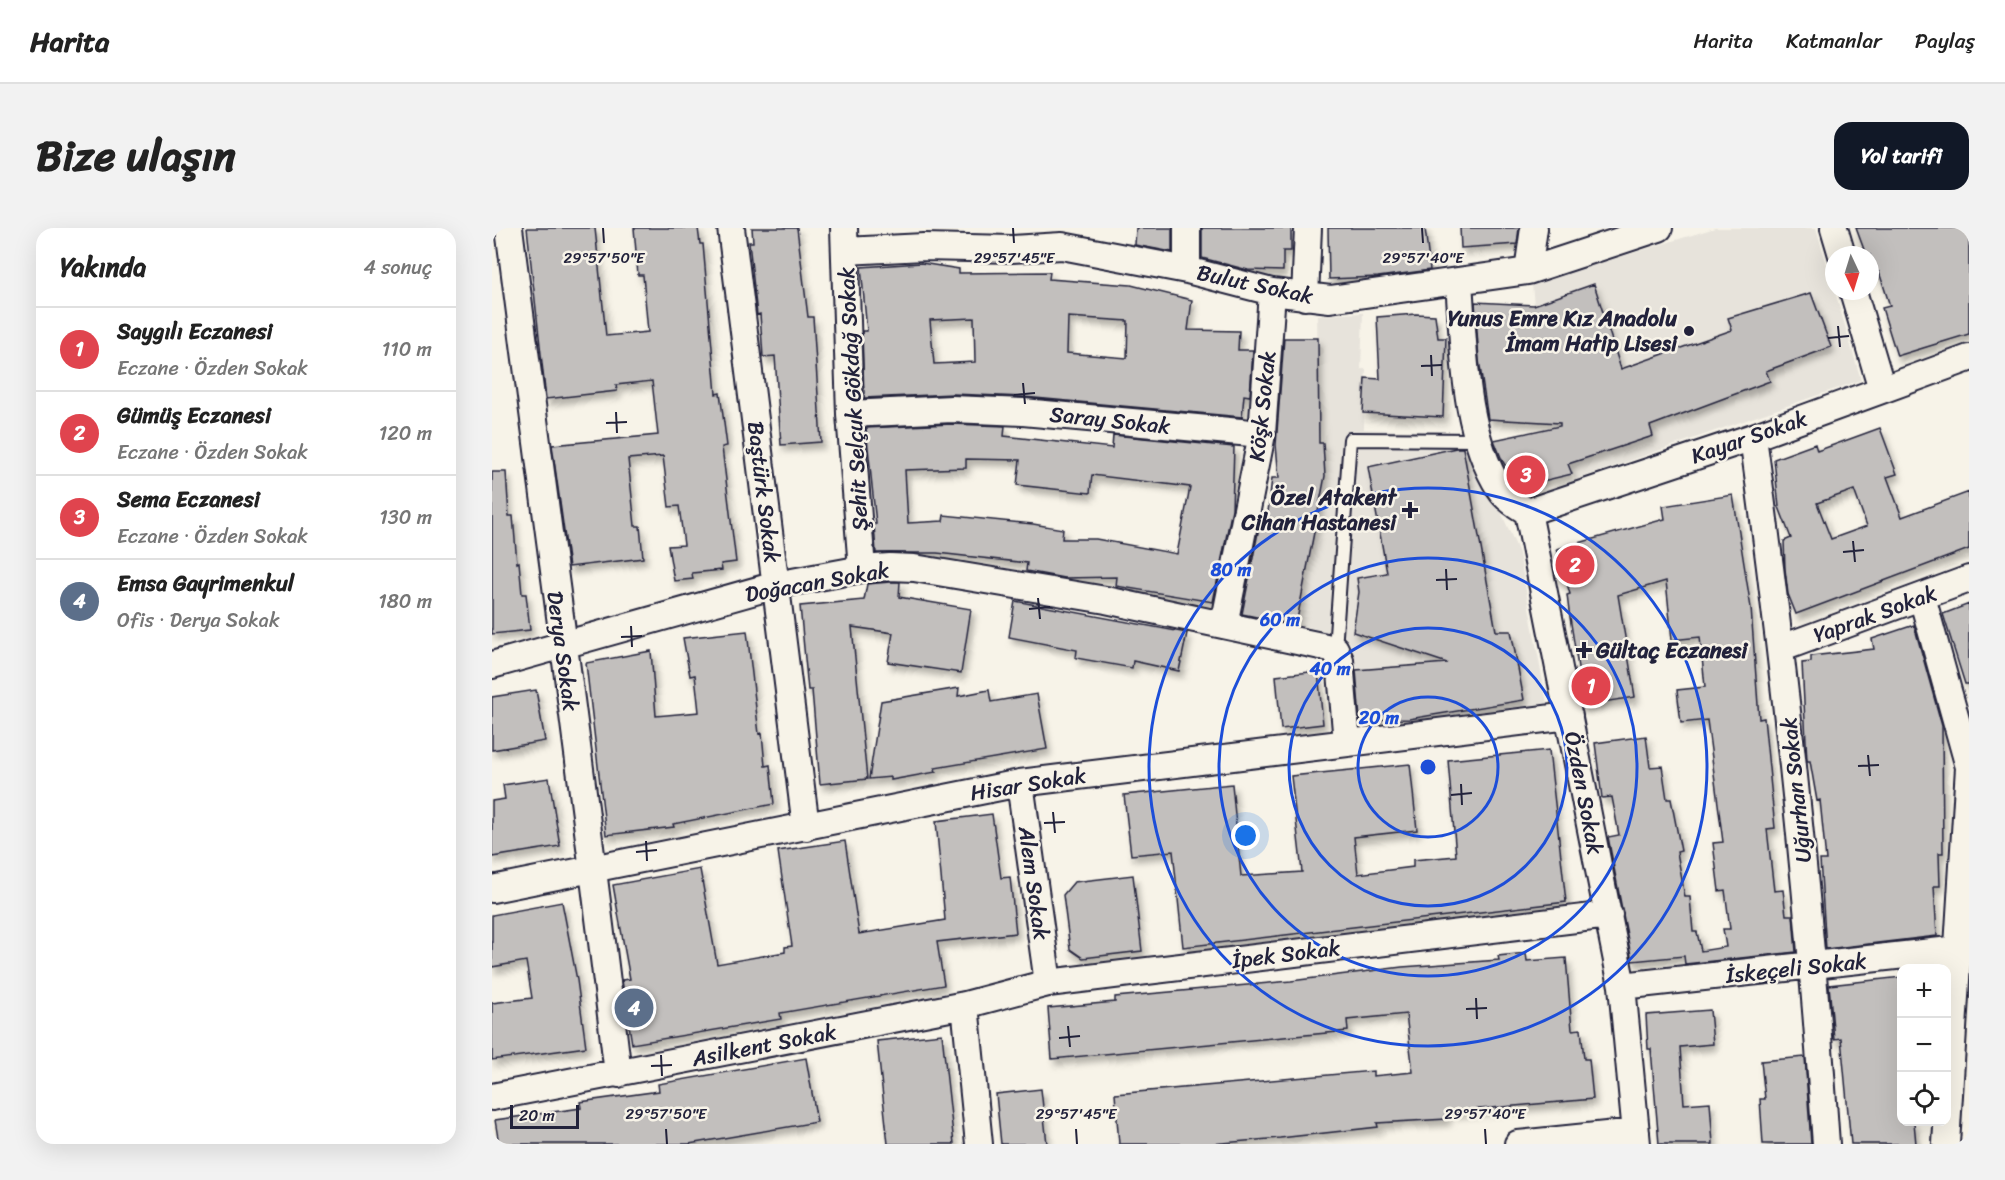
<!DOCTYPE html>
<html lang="tr">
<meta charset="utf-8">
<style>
:root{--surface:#fff;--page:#f2f2f2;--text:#222;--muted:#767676;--line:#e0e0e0;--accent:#111827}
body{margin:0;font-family:Sriracha,sans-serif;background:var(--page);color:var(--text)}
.controls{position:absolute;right:18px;bottom:18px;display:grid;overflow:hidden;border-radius:12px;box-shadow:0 6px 24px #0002}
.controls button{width:54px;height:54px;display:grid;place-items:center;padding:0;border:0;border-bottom:2px solid var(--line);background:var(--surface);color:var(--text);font:30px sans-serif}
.compass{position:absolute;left:1333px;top:18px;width:54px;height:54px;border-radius:50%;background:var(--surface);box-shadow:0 6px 24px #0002;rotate:176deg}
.scale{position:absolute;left:18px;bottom:15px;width:69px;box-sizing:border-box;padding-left:6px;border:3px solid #22223b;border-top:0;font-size:16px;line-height:21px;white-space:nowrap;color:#22223b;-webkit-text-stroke:4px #f7f3e8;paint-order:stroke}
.you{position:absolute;left:754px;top:608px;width:21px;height:21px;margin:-15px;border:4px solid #fff;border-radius:50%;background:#1a73e8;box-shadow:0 0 0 9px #1a73e833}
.badge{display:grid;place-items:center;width:39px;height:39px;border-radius:50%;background:var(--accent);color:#fff;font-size:20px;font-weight:700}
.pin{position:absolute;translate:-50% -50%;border:3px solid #fff;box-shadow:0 2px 6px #0006}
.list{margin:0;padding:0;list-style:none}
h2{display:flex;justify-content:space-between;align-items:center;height:78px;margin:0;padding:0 24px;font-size:26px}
h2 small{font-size:20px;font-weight:400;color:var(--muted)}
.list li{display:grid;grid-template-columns:39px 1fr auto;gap:18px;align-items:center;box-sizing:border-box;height:84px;padding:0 24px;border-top:2px solid var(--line)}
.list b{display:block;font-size:22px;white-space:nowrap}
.list p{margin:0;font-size:20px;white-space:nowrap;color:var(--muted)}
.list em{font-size:20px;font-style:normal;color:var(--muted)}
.icon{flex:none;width:33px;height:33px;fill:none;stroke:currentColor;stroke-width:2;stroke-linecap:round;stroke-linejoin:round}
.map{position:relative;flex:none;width:1477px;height:916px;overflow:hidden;border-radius:18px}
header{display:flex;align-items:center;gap:36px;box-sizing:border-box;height:84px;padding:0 30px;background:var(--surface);border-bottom:2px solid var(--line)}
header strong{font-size:28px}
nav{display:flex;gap:33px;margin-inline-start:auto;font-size:21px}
.intro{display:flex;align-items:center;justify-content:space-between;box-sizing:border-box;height:144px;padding:0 36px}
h1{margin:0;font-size:42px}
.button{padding:15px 27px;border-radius:18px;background:var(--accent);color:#fff;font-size:21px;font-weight:700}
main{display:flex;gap:36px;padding:0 36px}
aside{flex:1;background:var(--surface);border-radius:18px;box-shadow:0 6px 24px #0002}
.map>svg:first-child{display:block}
.built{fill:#e7e3db}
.building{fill:#c2bfbd;stroke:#22223b;stroke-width:1.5;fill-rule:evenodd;filter:url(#shadow)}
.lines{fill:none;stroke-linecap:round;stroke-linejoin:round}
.service-casing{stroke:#22223b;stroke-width:16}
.minor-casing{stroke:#22223b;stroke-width:30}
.service{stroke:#f7f3e8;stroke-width:12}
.minor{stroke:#f7f3e8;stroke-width:26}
.ticks{fill:none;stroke:#22223b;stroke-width:2}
.ring{fill:none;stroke:#1d4ed8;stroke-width:3}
.poi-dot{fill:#22223b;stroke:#f7f3e8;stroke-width:2}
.labels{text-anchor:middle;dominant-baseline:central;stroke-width:5;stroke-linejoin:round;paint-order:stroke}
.street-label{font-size:22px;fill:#22223b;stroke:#f7f3e8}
.poi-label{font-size:22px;font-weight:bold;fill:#22223b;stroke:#f7f3e8;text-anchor:end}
.ticks-label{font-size:15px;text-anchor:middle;fill:#22223b;stroke:#f7f3e8;stroke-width:5;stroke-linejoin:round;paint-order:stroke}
.centre{fill:#1d4ed8;stroke:#f7f3e8;stroke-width:3}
.ring-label{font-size:18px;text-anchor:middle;font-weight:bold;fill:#1d4ed8;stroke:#f7f3e8;stroke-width:5;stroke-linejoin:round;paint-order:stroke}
</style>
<header>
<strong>Harita</strong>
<nav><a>Harita</a><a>Katmanlar</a><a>Paylaş</a></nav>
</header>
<div class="intro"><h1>Bize ulaşın</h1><a class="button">Yol tarifi</a></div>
<main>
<aside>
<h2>Yakında<small>4 sonuç</small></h2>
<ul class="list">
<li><span class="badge" style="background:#e0444e">1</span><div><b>Saygılı Eczanesi</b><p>Eczane · Özden Sokak</p></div><em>110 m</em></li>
<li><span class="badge" style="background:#e0444e">2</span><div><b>Gümüş Eczanesi</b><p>Eczane · Özden Sokak</p></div><em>120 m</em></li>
<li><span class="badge" style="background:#e0444e">3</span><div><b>Sema Eczanesi</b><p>Eczane · Özden Sokak</p></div><em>130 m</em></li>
<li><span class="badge" style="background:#5c6f8a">4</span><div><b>Emsa Gayrimenkul</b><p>Ofis · Derya Sokak</p></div><em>180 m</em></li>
</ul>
</aside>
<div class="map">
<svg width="1477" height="916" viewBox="0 0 1477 916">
<defs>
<filter id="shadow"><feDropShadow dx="3.5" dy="6" stdDeviation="3" flood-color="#0004"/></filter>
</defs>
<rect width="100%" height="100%" fill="#f7f3e8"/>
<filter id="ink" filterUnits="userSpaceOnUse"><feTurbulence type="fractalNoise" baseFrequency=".0167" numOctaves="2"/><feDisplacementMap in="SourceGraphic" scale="12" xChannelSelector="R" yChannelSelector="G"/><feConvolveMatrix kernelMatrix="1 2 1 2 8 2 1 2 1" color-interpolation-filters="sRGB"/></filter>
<g filter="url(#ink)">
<!-- built -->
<path class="built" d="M1223 0H1324L1369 152 1083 252 1039 130 1042 77 1040 56Z
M871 85 869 141H874L872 201 974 204 1027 325 1055 476 869 498 859 416 853 409 804 396 833 248 827 187 825 87Z"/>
<!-- building -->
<path class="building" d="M35 0H103L114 108 156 104 151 47H146L142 0H206L208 16H211L224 166 228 165 235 218 230 219 244 334 229 336 230 342 200 345 201 351 182 353 176 318 192 317 187 278 177 279 171 228 136 231 143 298H148L151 330 77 339 60 217 166 207 160 153 124 157 125 163 54 171Z
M260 0H305L316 89H321L329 214 289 217 283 128 271 129 268 86 265 87 257 14H261Z
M644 0H680V24L643 17Z
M710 0H799V23H791V43L756 42 710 30Z
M836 0H933L938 42 886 49 837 51Z
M968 0H1027L1025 16 969 20Z
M1364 0H1477V106L1405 128 1390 80 1398 78 1387 44 1381 46 1378 27H1374Z
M429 35 467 41V45L558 44 557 51 639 57 700 72 696 102 747 103 746 122H761L758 168 752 167 750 189 532 169 461 166 372 170 370 103H375L369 39ZM576 89 636 93 635 130 575 125ZM482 90 483 134 442 136 438 92Z
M1102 56 1129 141 1240 102 1236 90 1319 65 1339 119 1274 143 1278 153 1158 198 1161 208 1076 236 1080 246 1026 259 1010 232 1002 212 1068 198V195L996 191 987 132 983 74 1042 77Z
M924 86 943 87 946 110H954L951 189 871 185 873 150 888 151 885 89Z
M792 110H826L827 215H831L833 248 804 397 750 386 770 284H776L780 250H787L784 217Z
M460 196 513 198 512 208 620 220 621 207 742 219 740 281 721 374 624 358 625 349 572 350 534 343 535 335 445 325H384L382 296H384L374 200ZM474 231 528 232 525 257 598 265 600 247 698 259 685 326 604 311H570L571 301 541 296 452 287 451 293 416 295 413 242 474 240Z
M1388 200 1405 246 1395 249 1410 289 1477 264V321L1304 386 1296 366 1293 341 1292 313 1299 310 1287 279 1282 231 1323 216 1325 223ZM1362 262 1375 298 1339 311 1325 275Z
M964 220H971L1004 403H1019L1032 472 917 491 868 492 864 442 955 435 861 404 867 364 865 350 895 345 876 239Z
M0 244H14L17 288H21L25 335 27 334 30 366H34L38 402 0 406Z
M1241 267 1259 380 1267 491 1272 490 1283 600 1275 601 1282 663 1291 662 1294 687H1301L1304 724 1193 736 1192 728 1140 733 1116 609 1127 607 1120 569 1110 570 1103 515 1154 508 1158 539 1170 538 1175 571H1179L1189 623 1185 624 1193 669H1198L1201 704H1205L1209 723 1234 719 1231 701H1238L1233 662 1227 663 1221 615 1231 614 1215 492 1189 495 1185 462 1213 459 1208 409 1180 412 1174 353 1126 367 1143 469 1092 477 1077 383 1075 367 1078 366 1065 321 1173 291 1171 278Z
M398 354H408L407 369 479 381 469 445 396 434 401 405 360 399 375 551 328 556 320 462H316L308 378 372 372 375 356Z
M523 373 695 405 687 443 641 433 640 440 584 430 585 422 517 409Z
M1477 376V456H1473L1451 386Z
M1422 397 1450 498 1451 625H1447L1448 658H1442L1445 708 1334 721 1328 632H1334L1328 572 1325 573 1318 533H1315L1310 435 1319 434V428L1382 421 1380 411Z
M255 403 267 506 270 505 273 538 278 537 282 576 181 596 182 599 114 607 94 435 159 423 164 488 207 484 203 447 198 448 191 410Z
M826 443 831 496 789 501 784 448Z
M467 460 466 468 497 462 499 474 545 466 555 521 443 540 444 544 399 552V549L377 551 389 473Z
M44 462 53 513 0 522V469Z
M1057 522 1074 674 691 719 681 623 639 627 632 567 740 556 749 648 810 644 799 548 918 536 925 602 862 609 866 646 921 639V632L964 628 956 532Z
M57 550 68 618 0 629V573L13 571 11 557Z
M500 586 509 650 518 649 524 705 445 714 452 757 288 785 289 791 140 816 130 752 138 751 121 657 208 641 225 736 293 724V719L300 718 286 623 353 613 367 706 453 692 444 593Z
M641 647 650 723 591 730 578 721 571 667 582 654Z
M70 674 85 752 94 819 0 832V775L40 770 34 733 0 739V687Z
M1034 725 1035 733 1074 730 1080 802 1089 801 1092 831H1097L1101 871 954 884 955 891 885 895 886 899 788 910 719 916H627L623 866 881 843V848L921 844 914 786 855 792 856 803 560 831 556 780 623 774V769L799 753 910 739 1007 732 1006 728Z
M1410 749V894H1422L1424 916H1359L1349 810 1342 811 1337 757Z
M1218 782 1221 816 1188 819 1192 876 1218 874 1221 916H1167L1159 821H1156L1154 787Z
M450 806 462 916H396L385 813Z
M1313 829 1319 916H1271L1268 871H1273L1269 833Z
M314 830 325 894 197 916H7L3 892 89 880 88 874 167 863 166 856Z
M549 861 555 916H509L504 866Z"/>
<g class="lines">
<!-- service casing -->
<g class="service-casing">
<path id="service" d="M843 421 858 211 986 212"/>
</g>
<!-- minor casing -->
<g class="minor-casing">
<path id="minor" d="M17 0C53 282 93 563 126 846
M239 0 314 599
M352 0 358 186 370 341
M695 0V42
M1342 0 1350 27
M353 23 432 19 520 21 570 18 695 42 780 64 838 71 1036 43 1167 0
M1036 43 1042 0
M967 54C972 119 971 204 1008 261 1014 271 1026 278 1036 284L1130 758 1145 916
M1361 63 1390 161
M813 69 816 0
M358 186 460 181 531 184 770 206
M1261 209C1293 444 1318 679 1334 916
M1036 284 1261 209 1477 130
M1430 369 1477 539 1454 916
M732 397 770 206 780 64
M1290 420 1477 351
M0 437 284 357 370 341 398 339 422 340 614 372 843 421 848 432 855 515
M528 555 556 755
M0 661 528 555 1077 488
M1130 758 1477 720
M473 777 487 916
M0 869 473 777 556 755 1117 687
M1026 916 1144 904"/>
</g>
<!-- service -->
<use href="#service" class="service"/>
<!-- minor -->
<use href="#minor" class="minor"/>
</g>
</g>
<!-- ticks -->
<path class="ticks" d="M111 0 112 15M521 0 522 15M930 0 931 15M1346 98 1348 119M1336 110 1357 108M939 127 940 148M929 138 950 137M531 155 533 176M522 167 543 165M124 184 125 205M114 195 135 194M1361 313 1363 334M1351 324 1372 322M954 341 955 362M944 352 965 351M546 370 548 391M537 381 558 379M139 398 140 419M129 409 150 408M1376 527 1378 548M1366 538 1387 537M969 556 970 577M959 567 980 565M561 584 563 605M552 595 573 594M154 613 155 633M144 624 165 622M984 770 985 791M974 781 995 780M576 798 578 819M567 810 588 808M169 827 170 848M159 838 180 837M174 901 175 916M584 901 585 916M993 901 994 916"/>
<!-- distance rings -->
<g class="ring">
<circle cx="936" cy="539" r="70"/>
<circle cx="936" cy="539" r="139"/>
<circle cx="936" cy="539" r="209"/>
<circle cx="936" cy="539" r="279"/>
</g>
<!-- markers -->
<g class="poi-dot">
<circle cx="1197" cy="103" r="6"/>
<path d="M915 273h6v6h6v6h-6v6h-6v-6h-6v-6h6z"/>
<path d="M1089 413h6v6h6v6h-6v6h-6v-6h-6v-6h6z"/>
</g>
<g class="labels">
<!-- street labels -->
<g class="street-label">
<text transform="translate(763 56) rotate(12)">Bulut Sokak</text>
<text transform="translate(361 171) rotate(-93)">Şehit Selçuk Gökdağ Sokak</text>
<text transform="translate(770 178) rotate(-84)">Köşk Sokak</text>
<text transform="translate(618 192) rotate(6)">Saray Sokak</text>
<text transform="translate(1257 209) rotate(-19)">Kayar Sokak</text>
<text transform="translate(272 264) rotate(83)">Baştürk Sokak</text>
<text transform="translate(325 354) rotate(-10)">Doğacan Sokak</text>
<text transform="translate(1383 386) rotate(-20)">Yaprak Sokak</text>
<text transform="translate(71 423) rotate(82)">Derya Sokak</text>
<text transform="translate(536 556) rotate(-9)">Hisar Sokak</text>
<text transform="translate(1304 562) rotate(-96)">Uğurhan Sokak</text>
<text transform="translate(1092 565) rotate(79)">Özden Sokak</text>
<text transform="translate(542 655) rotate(82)">Alem Sokak</text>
<text transform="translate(794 726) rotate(-7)">İpek Sokak</text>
<text transform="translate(1304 740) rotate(-6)">İskeçeli Sokak</text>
<text transform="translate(272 817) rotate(-11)">Asilkent Sokak</text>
</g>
<!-- poi labels -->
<g class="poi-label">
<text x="1185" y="90">Yunus Emre Kız Anadolu<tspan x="1185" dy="25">İmam Hatip Lisesi</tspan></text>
<text x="904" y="269">Özel Atakent<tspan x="904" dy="25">Cihan Hastanesi</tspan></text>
<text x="1104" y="422" text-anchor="start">Gültaç Eczanesi</text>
</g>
</g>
<g class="ticks-label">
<text x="112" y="35">29°57'50"E</text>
<text x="522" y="35">29°57'45"E</text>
<text x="931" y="35">29°57'40"E</text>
<text x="174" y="891">29°57'50"E</text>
<text x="584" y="891">29°57'45"E</text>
<text x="993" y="891">29°57'40"E</text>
</g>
<circle cx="936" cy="539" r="9" class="centre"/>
<g class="ring-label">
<text x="739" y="348">80 m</text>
<text x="788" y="398">60 m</text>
<text x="838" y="447">40 m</text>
<text x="887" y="496">20 m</text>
</g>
</svg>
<div class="controls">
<button>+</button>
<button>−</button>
<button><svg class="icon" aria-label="locate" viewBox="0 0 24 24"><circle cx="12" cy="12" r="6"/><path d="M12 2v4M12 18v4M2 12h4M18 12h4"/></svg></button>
</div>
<svg class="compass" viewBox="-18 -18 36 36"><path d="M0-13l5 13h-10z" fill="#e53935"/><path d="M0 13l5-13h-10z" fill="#767676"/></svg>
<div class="scale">20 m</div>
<div class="you"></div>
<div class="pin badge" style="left:1099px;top:458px;background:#e0444e">1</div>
<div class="pin badge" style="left:1083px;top:337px;background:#e0444e">2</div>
<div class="pin badge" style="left:1034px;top:247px;background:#e0444e">3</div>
<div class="pin badge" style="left:142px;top:780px;background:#5c6f8a">4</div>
</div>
</main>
